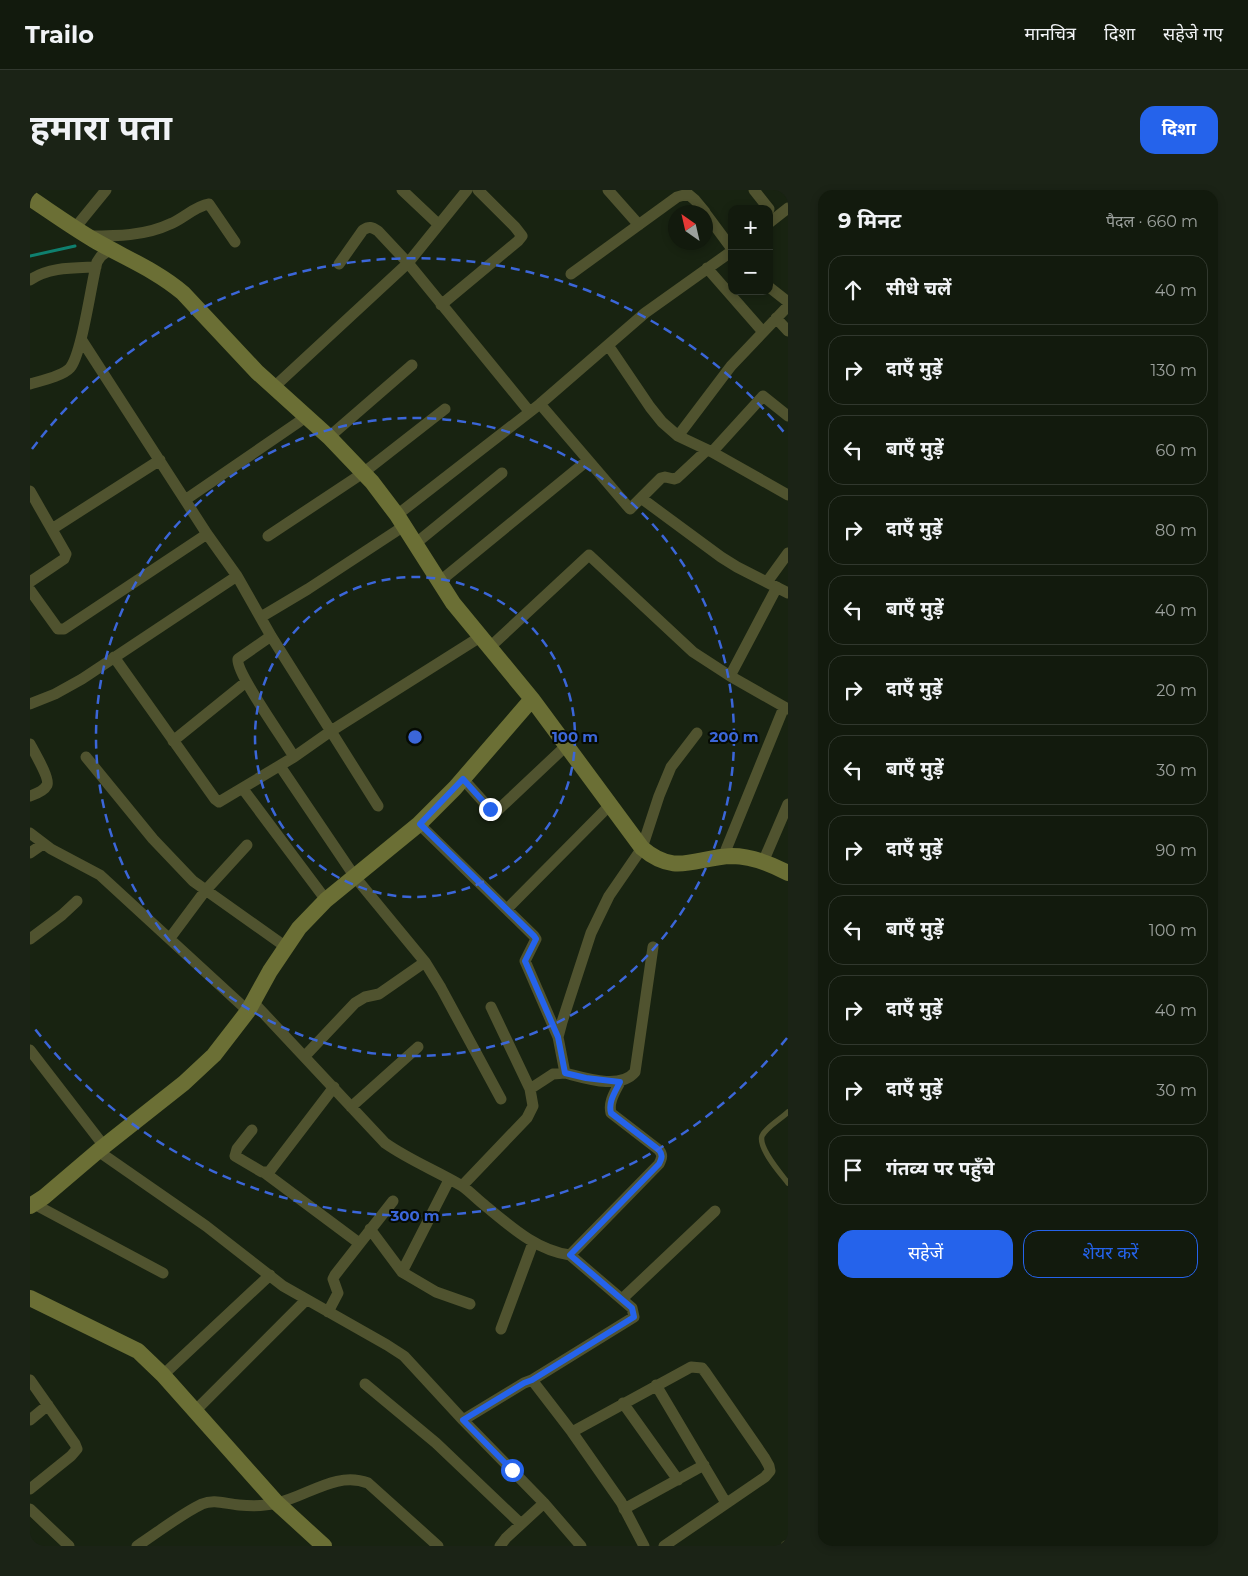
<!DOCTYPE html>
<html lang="hi">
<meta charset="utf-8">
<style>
:root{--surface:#121a0d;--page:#1b2316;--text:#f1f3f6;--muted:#9ca19d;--line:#31382e;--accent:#2563eb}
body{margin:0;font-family:Montserrat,"Noto Sans Devanagari",sans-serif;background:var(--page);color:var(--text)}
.controls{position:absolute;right:15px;top:15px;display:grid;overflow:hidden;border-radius:10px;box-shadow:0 2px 8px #0003}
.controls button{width:45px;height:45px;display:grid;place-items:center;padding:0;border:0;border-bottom:1px solid var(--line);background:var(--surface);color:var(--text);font:25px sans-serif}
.compass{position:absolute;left:638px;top:15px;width:45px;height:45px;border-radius:50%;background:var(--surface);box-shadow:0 2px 8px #0003;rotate:326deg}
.stop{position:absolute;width:15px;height:15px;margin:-11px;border:4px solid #2563eb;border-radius:50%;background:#fff}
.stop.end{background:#2563eb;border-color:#fff;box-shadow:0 1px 5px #0008}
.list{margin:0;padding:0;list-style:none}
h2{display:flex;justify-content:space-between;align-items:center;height:65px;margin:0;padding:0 20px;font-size:21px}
h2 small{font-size:16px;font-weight:400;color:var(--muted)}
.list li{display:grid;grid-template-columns:32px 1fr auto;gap:15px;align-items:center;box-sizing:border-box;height:70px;margin:0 10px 10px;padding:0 10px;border:1px solid var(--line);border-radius:15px}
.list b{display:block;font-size:19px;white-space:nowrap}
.list em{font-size:16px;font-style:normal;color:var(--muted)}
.actions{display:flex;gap:10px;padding:15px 20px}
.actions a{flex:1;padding:11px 0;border:1px solid var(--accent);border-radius:15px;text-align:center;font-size:18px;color:var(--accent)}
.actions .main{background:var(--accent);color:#fff}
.icon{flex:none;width:28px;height:28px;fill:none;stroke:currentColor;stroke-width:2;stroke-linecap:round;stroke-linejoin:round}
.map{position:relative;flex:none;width:758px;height:1356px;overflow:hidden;border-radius:15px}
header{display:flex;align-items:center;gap:30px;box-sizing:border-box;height:70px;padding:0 25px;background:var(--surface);border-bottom:1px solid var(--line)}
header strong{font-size:24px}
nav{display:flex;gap:28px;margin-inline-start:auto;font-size:18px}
.intro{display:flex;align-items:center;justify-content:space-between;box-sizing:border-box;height:120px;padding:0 30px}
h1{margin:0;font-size:35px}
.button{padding:12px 22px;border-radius:15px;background:var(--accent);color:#fff;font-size:18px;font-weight:700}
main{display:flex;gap:30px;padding:0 30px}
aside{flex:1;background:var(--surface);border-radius:15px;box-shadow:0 2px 8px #0003}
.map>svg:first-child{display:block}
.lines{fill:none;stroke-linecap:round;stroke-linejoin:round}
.stream{stroke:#0f806f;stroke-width:3}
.lane{stroke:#50532f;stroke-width:5.5}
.street{stroke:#50532f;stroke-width:11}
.secondary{stroke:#6b6f35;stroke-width:16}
.route{stroke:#2563eb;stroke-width:6}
.ring{fill:none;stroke:#3b66d9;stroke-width:2.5;stroke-dasharray:9 6}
.centre{fill:#3b66d9;stroke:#060b04;stroke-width:2.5}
.ring-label{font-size:15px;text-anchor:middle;font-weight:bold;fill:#3b66d9;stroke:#060b04;stroke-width:4;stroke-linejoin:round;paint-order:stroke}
</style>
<header>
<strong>Trailo</strong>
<nav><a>मानचित्र</a><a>दिशा</a><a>सहेजे गए</a></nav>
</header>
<div class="intro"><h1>हमारा पता</h1><a class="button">दिशा</a></div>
<main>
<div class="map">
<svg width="758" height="1356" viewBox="0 0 758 1356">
<rect width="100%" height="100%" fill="#182311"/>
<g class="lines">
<!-- stream -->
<path class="stream" d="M0 66 45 56"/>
<!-- lane -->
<path class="lane" d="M758 922C751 929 736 937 732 946 728 958 751 984 758 993"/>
<!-- street -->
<path class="street" d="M372 0 408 34
M578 0 609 35
M724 0 739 19
M676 24 702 59
M739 33 758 18
M45 38 76 0
M59 46C86 46 115 46 140 34 153 29 165 16 179 14L205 52
M309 74 333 40C339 36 342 37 348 41L378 73 499 221
M677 78 733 142
M541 84 647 7 658 4 665 10 675 22
M0 90C19 77 43 78 66 77
M739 97 758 112
M411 115 488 51 492 46 485 37 448 0
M746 128 758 141
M51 149 177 344 207 386 241 446 348 616
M578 155 620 217 632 232 648 246 682 262 758 305
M0 194C10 191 33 186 40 178 52 164 61 94 67 72L71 66 82 58
M243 198 378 73 437 0
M510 214 600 319 611 308 691 367 707 377 758 403
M648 246 701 176 758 116
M299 247 382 175
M682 262 733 206 758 226
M0 301 36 364 34 369 0 392
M611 308 631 288 635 287 644 289 647 288 677 260
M155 310 276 227
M367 325 510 214 615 123 702 61
M22 339 130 270
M238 346 333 283 415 219
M385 354 472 283
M409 392 558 270
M737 392 758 363
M0 400 28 439H34L177 344
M231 427 278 399 374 336
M241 446 208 469C205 482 255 551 264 567
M460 457 559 365 663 462 700 486 758 519
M84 467 185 609 189 612 264 567 301 541 450 447
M700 486 747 397
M0 514 25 504 52 489 207 386
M143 551 216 492
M0 554C4 562 20 588 17 595 14 601 6 604 0 606
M56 567 123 649 163 691 256 757
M250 576 325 687 395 772 411 798 471 909
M433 589 460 619 465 622 468 620 537 555
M213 599 296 710
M389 634 504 746 506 749 495 771 528 847 535 883C555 888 590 900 605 882L623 757
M0 643 21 659 70 685 218 821
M0 663 13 654
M693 667 754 517
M733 672 758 614
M477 719 580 615
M140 748 175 701 217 655
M0 749 32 725 47 711
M223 812 355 953C379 970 407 981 432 996 439 1001 446 1008 452 1013 479 1035 505 1060 540 1065L543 1062 629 974C632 968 633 965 629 960L581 923C578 912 585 902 590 892
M461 817 500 899
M528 847 532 832 561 743 579 706 612 658 629 606 641 577 667 543
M0 860 74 956
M275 866 325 813 335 807 349 804 395 772
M321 917 388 857
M222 940 207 959 205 966 232 982H239L304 897
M68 961 176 1036 253 1096 357 1155 374 1166 433 1230 514 1313 551 1356
M235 983 329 1053
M432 996 497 928 503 916 500 899 523 884 535 883
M4 1014 133 1083
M340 1039 372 1082 406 1102 440 1114
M372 1082 419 990
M592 1109 685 1021
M298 1122 308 1103 303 1089 305 1085 363 1011
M471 1139 503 1053
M133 1185 240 1085
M0 1190 45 1254 47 1259 41 1266 0 1299
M502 1190 542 1242 591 1312 614 1356
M335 1194 406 1253 491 1334
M626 1195 696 1313
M593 1213 648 1290
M165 1221 276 1110
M0 1230 18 1215
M433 1230 494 1193 502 1190 604 1127 602 1118 540 1065
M542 1242 661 1177 672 1178 676 1183 734 1267 739 1276 740 1281 735 1287 634 1356
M0 1319 39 1356
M594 1319 674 1275
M107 1356C127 1343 151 1324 172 1314 184 1309 196 1314 209 1315 221 1316 236 1316 247 1313 278 1306 306 1281 338 1293L408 1356
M470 1356 476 1348 514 1313
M756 1356 758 1355"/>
<!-- secondary -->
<path class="secondary" d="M0 8C21 22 42 37 64 50 95 68 126 80 153 103L227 182 299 247 342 292 367 325 423 413 502 509 612 658C646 687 665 667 702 666 721 666 741 674 758 683
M0 1016 14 1007 68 961 154 893 184 865 218 821 240 781 269 738 296 710 389 634 425 598 502 509
M0 1108 108 1161 133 1185 247 1313 294 1356"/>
</g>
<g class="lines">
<!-- route -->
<path class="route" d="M460 619 433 589 390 634 504 746 506 749 495 771 528 847 535 883 556 888 590 892C585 902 578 912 581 923L629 960C633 965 632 968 629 974L540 1065 602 1118 604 1127 502 1190 494 1193 433 1230 482 1280"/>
</g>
<!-- distance rings -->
<g class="ring">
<circle cx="385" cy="547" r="160"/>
<circle cx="385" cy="547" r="319"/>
<path d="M757 848A479 479 0 0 1 2 835M2 259A479 479 0 0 1 757 246"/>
</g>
<circle cx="385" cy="547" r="8" class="centre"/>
<g class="ring-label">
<text x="545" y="552">100 m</text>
<text x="704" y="552">200 m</text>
<text x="385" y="1031">300 m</text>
</g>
</svg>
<div class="controls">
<button>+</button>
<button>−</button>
</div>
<svg class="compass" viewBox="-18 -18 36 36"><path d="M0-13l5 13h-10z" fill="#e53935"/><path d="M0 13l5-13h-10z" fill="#9ca19d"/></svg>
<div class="stop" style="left:482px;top:1280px"></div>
<div class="stop end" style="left:460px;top:619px"></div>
</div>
<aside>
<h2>9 मिनट<small>पैदल · 660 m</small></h2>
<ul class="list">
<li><svg class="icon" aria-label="ahead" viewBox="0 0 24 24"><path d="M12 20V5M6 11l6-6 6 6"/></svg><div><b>सीधे चलें</b></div><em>40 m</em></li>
<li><svg class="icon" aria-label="right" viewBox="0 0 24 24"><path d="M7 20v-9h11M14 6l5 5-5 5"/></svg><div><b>दाएँ मुड़ें</b></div><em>130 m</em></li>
<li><svg class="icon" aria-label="left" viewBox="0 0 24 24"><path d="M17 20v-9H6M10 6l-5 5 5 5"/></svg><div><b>बाएँ मुड़ें</b></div><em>60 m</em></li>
<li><svg class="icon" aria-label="right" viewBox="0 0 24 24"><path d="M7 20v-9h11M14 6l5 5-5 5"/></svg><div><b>दाएँ मुड़ें</b></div><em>80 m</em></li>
<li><svg class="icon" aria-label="left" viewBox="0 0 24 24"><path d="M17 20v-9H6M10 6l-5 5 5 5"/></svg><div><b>बाएँ मुड़ें</b></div><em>40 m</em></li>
<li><svg class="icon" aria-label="right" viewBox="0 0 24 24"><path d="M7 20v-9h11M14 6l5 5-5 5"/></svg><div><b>दाएँ मुड़ें</b></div><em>20 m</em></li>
<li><svg class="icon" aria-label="left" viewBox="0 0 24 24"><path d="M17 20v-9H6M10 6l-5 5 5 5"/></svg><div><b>बाएँ मुड़ें</b></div><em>30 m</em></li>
<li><svg class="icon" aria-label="right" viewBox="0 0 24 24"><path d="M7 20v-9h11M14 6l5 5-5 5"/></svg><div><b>दाएँ मुड़ें</b></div><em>90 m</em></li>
<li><svg class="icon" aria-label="left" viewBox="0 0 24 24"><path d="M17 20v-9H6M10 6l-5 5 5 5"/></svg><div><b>बाएँ मुड़ें</b></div><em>100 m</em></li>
<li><svg class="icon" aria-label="right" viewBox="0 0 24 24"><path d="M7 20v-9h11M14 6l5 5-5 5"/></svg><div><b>दाएँ मुड़ें</b></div><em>40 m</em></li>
<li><svg class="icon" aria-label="right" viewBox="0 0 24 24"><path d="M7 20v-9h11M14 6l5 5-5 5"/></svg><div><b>दाएँ मुड़ें</b></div><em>30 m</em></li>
<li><svg class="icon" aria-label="arrive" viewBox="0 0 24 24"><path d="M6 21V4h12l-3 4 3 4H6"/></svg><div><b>गंतव्य पर पहुँचे</b></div></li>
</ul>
<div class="actions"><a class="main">सहेजें</a><a>शेयर करें</a></div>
</aside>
</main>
